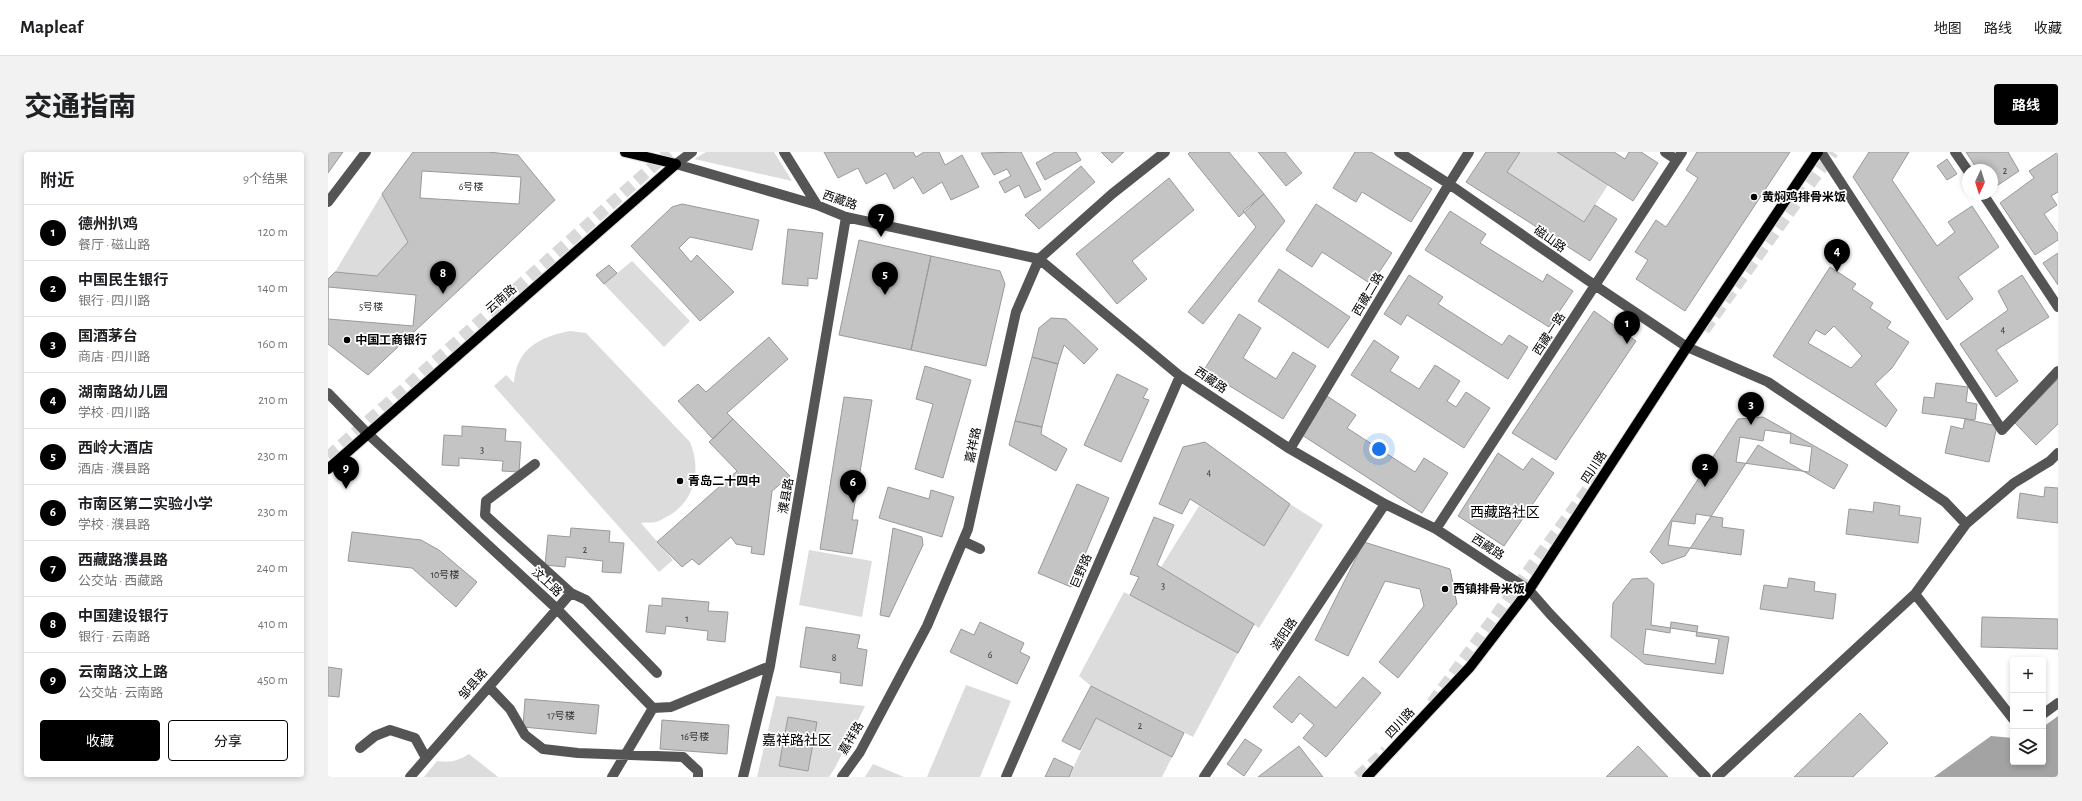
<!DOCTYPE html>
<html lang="zh">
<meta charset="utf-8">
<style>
:root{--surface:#fff;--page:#f2f2f2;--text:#202124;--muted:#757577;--line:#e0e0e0;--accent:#000}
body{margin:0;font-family:"Alegreya Sans","Noto Sans SC",sans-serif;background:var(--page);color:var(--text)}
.controls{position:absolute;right:12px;bottom:12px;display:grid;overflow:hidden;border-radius:4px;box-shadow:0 2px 6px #0003}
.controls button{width:36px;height:36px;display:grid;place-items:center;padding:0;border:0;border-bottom:1px solid var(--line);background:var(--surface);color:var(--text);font:20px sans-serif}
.compass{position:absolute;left:1634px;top:12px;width:36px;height:36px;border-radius:50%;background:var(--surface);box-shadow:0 2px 6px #0003;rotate:184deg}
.you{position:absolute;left:1051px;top:297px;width:14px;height:14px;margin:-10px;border:3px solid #fff;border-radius:50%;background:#1a73e8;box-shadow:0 0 0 6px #1a73e833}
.badge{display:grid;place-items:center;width:26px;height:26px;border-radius:50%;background:var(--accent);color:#fff;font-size:13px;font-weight:700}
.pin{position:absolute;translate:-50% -33px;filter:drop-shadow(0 1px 2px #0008)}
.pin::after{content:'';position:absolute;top:21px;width:14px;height:12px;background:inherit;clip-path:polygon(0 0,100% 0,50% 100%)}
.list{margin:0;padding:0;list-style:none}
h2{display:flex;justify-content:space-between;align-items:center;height:52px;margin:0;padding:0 16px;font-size:17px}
h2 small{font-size:13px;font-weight:400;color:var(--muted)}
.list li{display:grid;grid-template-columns:26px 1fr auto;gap:12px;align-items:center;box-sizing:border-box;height:56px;padding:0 16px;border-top:1px solid var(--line)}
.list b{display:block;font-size:15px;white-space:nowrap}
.list p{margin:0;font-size:13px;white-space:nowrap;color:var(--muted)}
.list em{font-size:13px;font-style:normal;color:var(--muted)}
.actions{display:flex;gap:8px;padding:12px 16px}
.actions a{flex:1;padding:9px 0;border:1px solid var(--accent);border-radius:4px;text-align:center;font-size:14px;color:var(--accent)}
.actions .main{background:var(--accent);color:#fff}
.icon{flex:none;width:22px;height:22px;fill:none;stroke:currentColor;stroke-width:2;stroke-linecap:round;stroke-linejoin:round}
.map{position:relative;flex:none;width:1730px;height:625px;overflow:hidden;border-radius:4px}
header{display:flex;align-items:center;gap:24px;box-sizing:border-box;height:56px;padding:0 20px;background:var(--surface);border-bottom:1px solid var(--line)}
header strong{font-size:19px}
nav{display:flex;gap:22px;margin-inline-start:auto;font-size:14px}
.intro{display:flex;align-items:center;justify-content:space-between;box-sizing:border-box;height:96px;padding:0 24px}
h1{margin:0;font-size:28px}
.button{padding:10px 18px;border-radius:4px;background:var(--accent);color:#fff;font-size:14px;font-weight:700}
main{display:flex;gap:24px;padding:0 24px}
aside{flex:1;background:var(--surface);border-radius:4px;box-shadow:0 2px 6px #0003}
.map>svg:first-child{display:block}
.green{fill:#dcdcdc}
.water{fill:#a3a3a3}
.building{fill:#c4c4c4;stroke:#999;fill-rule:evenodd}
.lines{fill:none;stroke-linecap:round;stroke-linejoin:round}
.highway-tunnel{stroke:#d9d9d9;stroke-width:12;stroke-dasharray:12 6;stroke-linecap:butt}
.major-casing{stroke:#dbdbdb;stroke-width:12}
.minor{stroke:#555;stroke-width:10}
.major{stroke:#000;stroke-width:10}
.poi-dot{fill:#000;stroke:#fff;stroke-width:1.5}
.labels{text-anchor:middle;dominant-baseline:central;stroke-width:3.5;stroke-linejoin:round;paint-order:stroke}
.number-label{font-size:10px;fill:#313131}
.poi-label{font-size:12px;font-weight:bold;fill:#000;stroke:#fff;text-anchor:start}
.street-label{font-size:12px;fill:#000;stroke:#fff}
.quarter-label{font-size:14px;fill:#000;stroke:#fff}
</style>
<header>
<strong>Mapleaf</strong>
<nav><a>地图</a><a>路线</a><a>收藏</a></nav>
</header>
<div class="intro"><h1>交通指南</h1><a class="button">路线</a></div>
<main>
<aside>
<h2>附近<small>9个结果</small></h2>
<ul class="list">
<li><span class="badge">1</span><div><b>德州扒鸡</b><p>餐厅 · 磁山路</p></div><em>120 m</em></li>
<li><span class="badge">2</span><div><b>中国民生银行</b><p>银行 · 四川路</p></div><em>140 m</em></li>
<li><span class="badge">3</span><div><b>国酒茅台</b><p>商店 · 四川路</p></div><em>160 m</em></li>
<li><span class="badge">4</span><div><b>湖南路幼儿园</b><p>学校 · 四川路</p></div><em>210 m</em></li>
<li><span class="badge">5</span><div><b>西岭大酒店</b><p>酒店 · 濮县路</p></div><em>230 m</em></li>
<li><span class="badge">6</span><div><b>市南区第二实验小学</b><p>学校 · 濮县路</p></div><em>230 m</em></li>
<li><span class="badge">7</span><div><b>西藏路濮县路</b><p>公交站 · 西藏路</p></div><em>240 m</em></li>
<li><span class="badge">8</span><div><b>中国建设银行</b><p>银行 · 云南路</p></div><em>410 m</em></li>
<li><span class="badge">9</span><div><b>云南路汶上路</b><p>公交站 · 云南路</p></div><em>450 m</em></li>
</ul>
<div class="actions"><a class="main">收藏</a><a>分享</a></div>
</aside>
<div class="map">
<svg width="1730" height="625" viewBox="0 0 1730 625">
<rect width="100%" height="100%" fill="#fff"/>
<!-- green -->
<path class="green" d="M378 0H446L464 29 366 7Z
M1192 0H1229L1280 33 1256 70 1179 20Z
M54 42 80 90 49 124 7 120Z
M304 109 362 169 336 195 276 132Z
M242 179 258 181 362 290C373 316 368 347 342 363 337 365 333 369 328 370 323 371 318 370 313 371L345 408 331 420 166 234 178 223 186 231C188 197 211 185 242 179Z
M962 352 995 373 931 476 833 415 871 354 936 394Z
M481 398 544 409 534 465 471 453Z
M796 440 910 501 865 585 763 534 751 524Z
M638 533 683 549 652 625H599Z
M448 544 537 554 508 614 501 625H429Z
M768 566 844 605 834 625H741Z
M141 602 170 625H96L109 609C122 611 130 609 141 602Z
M545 612 576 625H537Z"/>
<!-- water -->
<path class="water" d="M1730 564V625H1606L1663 584 1685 586V610H1715V575Z"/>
<!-- building -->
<path class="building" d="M0 0H15L0 21Z
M85 0H160L190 3 227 48 40 223 0 192V127L7 120 49 124 80 90 54 42Z
M496 0H585L588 5 596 0H611L617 13 634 3 651 35 623 48 614 30 595 42 585 25 566 37 558 21 538 32 530 16 510 26Z
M693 0 713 38 697 46 691 33 677 41 671 30 683 24 679 17 666 23 653 1Z
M727 0H748L753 8 717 28 708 11Z
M773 0H796L784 11Z
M862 0H901L936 42 911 65 860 2Z
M930 0H957L974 21 958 34Z
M1027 0H1043L1104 37 1083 70 1034 40 1028 50 1005 36Z
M1158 0H1192L1179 20 1256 70 1267 53 1289 67 1262 109 1138 30Z
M1229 0H1286L1297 7 1301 0H1313L1330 11 1305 49Z
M1369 0H1462L1357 159 1308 127 1320 108 1307 100 1328 68 1338 75 1360 42 1370 26 1358 18Z
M1541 0H1581L1564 28 1609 94 1627 80 1620 70 1644 54 1671 95 1630 125 1645 147 1619 168 1525 25Z
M1638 0H1680L1691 19 1664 37V18H1650Z
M1730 0V40L1723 44 1729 53 1716 62 1730 82V88L1707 103 1672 51 1706 26 1701 19Z
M1619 7 1629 22 1619 28 1609 14Z
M753 14 767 30 711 77 697 63Z
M94 19 193 25 191 52 92 46Z
M841 26 866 58 804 109 819 127 789 152 748 102Z
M936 42 957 69 875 172 860 160 928 75 915 59Z
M354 52 431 68 424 98 362 85 351 96 363 110 369 103 406 140 372 169 303 94 344 55Z
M988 52 1064 101 1043 132 994 100 984 115 958 98Z
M1122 59 1158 82 1152 91 1215 130 1219 122 1245 139 1221 175 1097 98Z
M460 77 495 81 489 127 480 126V134L454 132Z
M531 88 603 104 583 198 511 183Z
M1730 101V133L1715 111Z
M603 104 672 119 677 132 658 214 583 198Z
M281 113 289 121 276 132 268 123Z
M1502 115 1528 132 1524 137 1545 151 1542 156 1563 170 1559 176 1581 190 1564 216 1547 232 1569 258 1558 275 1445 204ZM1506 174 1534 204 1523 216 1480 191 1488 178 1497 183Z
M951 117 1022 165 1000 196 930 149Z
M1081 123 1115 145 1110 152 1174 193 1181 183 1200 195 1180 227 1079 163 1073 173 1056 162Z
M1694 123 1721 165 1668 198 1690 229 1668 245 1632 192 1680 158 1670 139Z
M0 135 88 143 85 174 0 167Z
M1266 159 1308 189 1228 308 1184 281Z
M911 162 933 176 915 206 948 227 965 200 988 214 955 267 876 218Z
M723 166 738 167 770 197 756 212 736 193 730 212 704 205 711 176Z
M441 185 460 207 399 261 405 267 385 287 350 249 370 232 378 240Z
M1046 188 1071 205 1062 219 1091 237 1107 213 1132 229 1119 249 1128 255 1138 240 1162 256 1136 296 1023 223Z
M704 205 730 212 714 275 687 269Z
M597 214 643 228 615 326 587 317 605 252 588 247Z
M789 222 820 237 815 246 821 248 793 310 756 293Z
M1730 227V272L1708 293 1687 271Z
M1608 231 1640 235 1638 250 1649 252 1647 268 1594 261 1596 245 1606 246Z
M999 244 1028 263 1019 276 1087 320 1096 306 1120 321 1094 361 974 283Z
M516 245 544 248 524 368H530L524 402 492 397Z
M1435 265 1520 313 1506 337 1430 293 1357 404 1334 412 1322 400 1410 267Z
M405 267 462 324 444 339 436 403 423 401 424 395 408 392 403 385 371 413 364 407 354 415 329 390 409 319 381 290Z
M1637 267 1669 274 1661 310 1617 301 1623 274 1635 277Z
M687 269 714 275 713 282 739 297 728 319 681 293Z
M134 274 178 277 177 289 193 290 191 320 174 319 175 309 131 306V314L114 313 116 283 134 284Z
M1437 278 1463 282 1462 291 1484 295 1481 320 1408 310 1412 285 1435 289Z
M877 290 962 352 936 394 862 347 854 362 831 352 855 295Z
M1170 301 1195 318 1204 306 1226 321 1176 394 1130 364Z
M749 332 781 346 743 435 710 421Z
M560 335 601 347 603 338 626 345 614 385 551 366Z
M1717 335 1730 336V371L1689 366 1692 341 1716 345Z
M1546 350 1572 354 1571 363 1593 366 1590 391 1518 382 1521 357 1545 360Z
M1368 362 1395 366 1394 375 1416 378 1413 403 1340 393 1344 369 1367 372Z
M826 365 846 373 829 413 926 472 910 501 802 443 811 425 802 422Z
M243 376 282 379 281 390 296 391 293 421 274 420 275 409 238 405 237 415 217 413 220 383 242 385Z
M565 376 594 385 595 393 561 465 552 463Z
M24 380 93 388 111 398 149 430 128 455 84 416 20 409Z
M1036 390 1122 417 1129 452 1070 526 1051 510 1096 454 1092 437 1057 429 1020 504 987 488Z
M1319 426 1326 432 1323 473 1401 485 1395 522 1317 512 1283 485 1285 451 1304 427Z
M1461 426 1487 430 1486 439 1508 442 1505 467 1432 457 1436 433 1459 436Z
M334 446 381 450 380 459 400 460 397 490 379 488 380 479 338 474 337 482 318 480 321 453 334 454Z
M1654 465 1730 467V497L1653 495Z
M652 470 696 491 692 500 702 505 689 532 622 500 633 477 646 483Z
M1343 470 1370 474 1368 484 1391 487 1387 512 1315 502 1318 477 1342 481Z
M478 475 532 483 529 496 539 498 534 534 512 531 513 521 472 515Z
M0 515 14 517 11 545 0 544Z
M971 524 1008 556 1035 525 1053 541 998 605 975 586 986 573 972 561 964 571 945 555Z
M763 534 856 581 844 605 768 566 752 598 734 589Z
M197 547 271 553 268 582 195 575Z
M1532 561 1560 591 1525 625H1466Z
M460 565 489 570 480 619 451 614Z
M334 568 401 573 399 602 332 597Z
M917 587 934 598 916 624 899 612Z
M971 594 995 625H930Z
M1310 594 1340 625H1278Z
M726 606 745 615 741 625H717Z"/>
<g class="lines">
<!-- highway-tunnel -->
<path class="highway-tunnel" d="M1376 178 1505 0
M0 305 341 0
M1104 551 1277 314
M1030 625 1058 599"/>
<!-- major casing -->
<g class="major-casing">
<path id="major" d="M297 0 348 12
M0 317 348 12
M1039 625 1142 515 1201 438 1359 195 1490 0"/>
</g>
<!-- minor -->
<path class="minor" d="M456 0 489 53
M1071 0 1121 32 1268 134 1359 195 1440 230 1617 350 1638 372
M1337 0 1349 8
M1493 0 1674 278 1730 219
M1627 0 1640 19
M348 12 489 53 518 65 711 107 852 224 962 297 1057 352 1108 377 1201 438 1222 462 1378 625
M348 12 364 0
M1655 42 1730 155
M0 50 38 0
M0 241 39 281 228 456 325 556 343 555 442 514
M962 297 1121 32 1141 0
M207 312 158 349 157 363 243 441
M1108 377 1354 0
M635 389 652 397
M1587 442 1685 567
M161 535 182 557 197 583 215 597 250 601 355 605 370 619V625
M1715 562 1730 551
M32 596 47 584 62 578 87 586 98 606
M82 625 243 441 258 448 329 521
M284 625 325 556
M415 625 442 514 518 65
M514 625 532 600 599 474 640 377 688 160 711 107 784 42 837 0
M678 625 852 224
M876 625 1057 352
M1389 625 1587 442 1638 372 1686 331 1722 309 1730 301"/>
<!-- major -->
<use href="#major" class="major"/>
</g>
<!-- markers -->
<g class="poi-dot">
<circle cx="1426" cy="45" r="4"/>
<circle cx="19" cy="188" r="4"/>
<circle cx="352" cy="329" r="4"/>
<circle cx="1117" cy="437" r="4"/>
</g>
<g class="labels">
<!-- number labels -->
<g class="number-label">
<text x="1677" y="19">2</text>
<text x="143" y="35">6号楼</text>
<text x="43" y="155">5号楼</text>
<text x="1675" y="178">4</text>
<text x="154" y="298">3</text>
<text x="881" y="321">4</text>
<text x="257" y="398">2</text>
<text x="117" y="423">10号楼</text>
<text x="835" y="434">3</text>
<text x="359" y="467">1</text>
<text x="662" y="503">6</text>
<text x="506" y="506">8</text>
<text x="233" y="564">17号楼</text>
<text x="812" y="574">2</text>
<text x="367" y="585">16号楼</text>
</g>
<!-- poi labels -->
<g class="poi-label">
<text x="1434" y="45">黄焖鸡排骨米饭</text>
<text x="27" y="188">中国工商银行</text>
<text x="360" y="329">青岛二十四中</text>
<text x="1125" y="437">西镇排骨米饭</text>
</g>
<!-- street labels -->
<g class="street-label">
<text transform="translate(512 48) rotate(19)">西藏路</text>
<text transform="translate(1222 87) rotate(35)">磁山路</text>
<text transform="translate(1040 142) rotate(-59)">西藏二路</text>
<text transform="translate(173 147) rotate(-41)">云南路</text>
<text transform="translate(1221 182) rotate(-57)">西藏一路</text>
<text transform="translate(883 228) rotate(34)">西藏路</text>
<text transform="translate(645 293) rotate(-78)">嘉祥路</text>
<text transform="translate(1266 315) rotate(-57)">四川路</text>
<text transform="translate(458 344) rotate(-80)">濮县路</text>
<text transform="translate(1160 395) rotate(33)">西藏路</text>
<text transform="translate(753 419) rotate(-67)">巨野路</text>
<text transform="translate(219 430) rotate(43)">汶上路</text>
<text transform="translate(956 482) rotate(-56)">滋阳路</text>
<text transform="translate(145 532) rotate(-49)">邹县路</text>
<text transform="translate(1072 571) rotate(-47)">四川路</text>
<text transform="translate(523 586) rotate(-59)">嘉祥路</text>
</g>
<!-- quarter labels -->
<g class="quarter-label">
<text x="1177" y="361">西藏路社区</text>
<text x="469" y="589">嘉祥路社区</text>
</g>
</g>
</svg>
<div class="controls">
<button>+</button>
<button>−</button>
<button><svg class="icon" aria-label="layers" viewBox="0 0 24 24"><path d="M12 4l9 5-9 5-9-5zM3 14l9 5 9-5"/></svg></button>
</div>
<svg class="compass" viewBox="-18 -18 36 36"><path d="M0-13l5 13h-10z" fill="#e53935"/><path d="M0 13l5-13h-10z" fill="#757577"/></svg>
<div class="you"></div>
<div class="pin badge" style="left:1299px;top:192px">1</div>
<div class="pin badge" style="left:1377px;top:335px">2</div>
<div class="pin badge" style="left:1423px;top:273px">3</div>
<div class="pin badge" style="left:1509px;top:120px">4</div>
<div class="pin badge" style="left:557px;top:143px">5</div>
<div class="pin badge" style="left:525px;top:351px">6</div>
<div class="pin badge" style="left:553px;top:85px">7</div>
<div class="pin badge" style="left:115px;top:142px">8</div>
<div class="pin badge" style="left:18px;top:337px">9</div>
</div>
</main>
